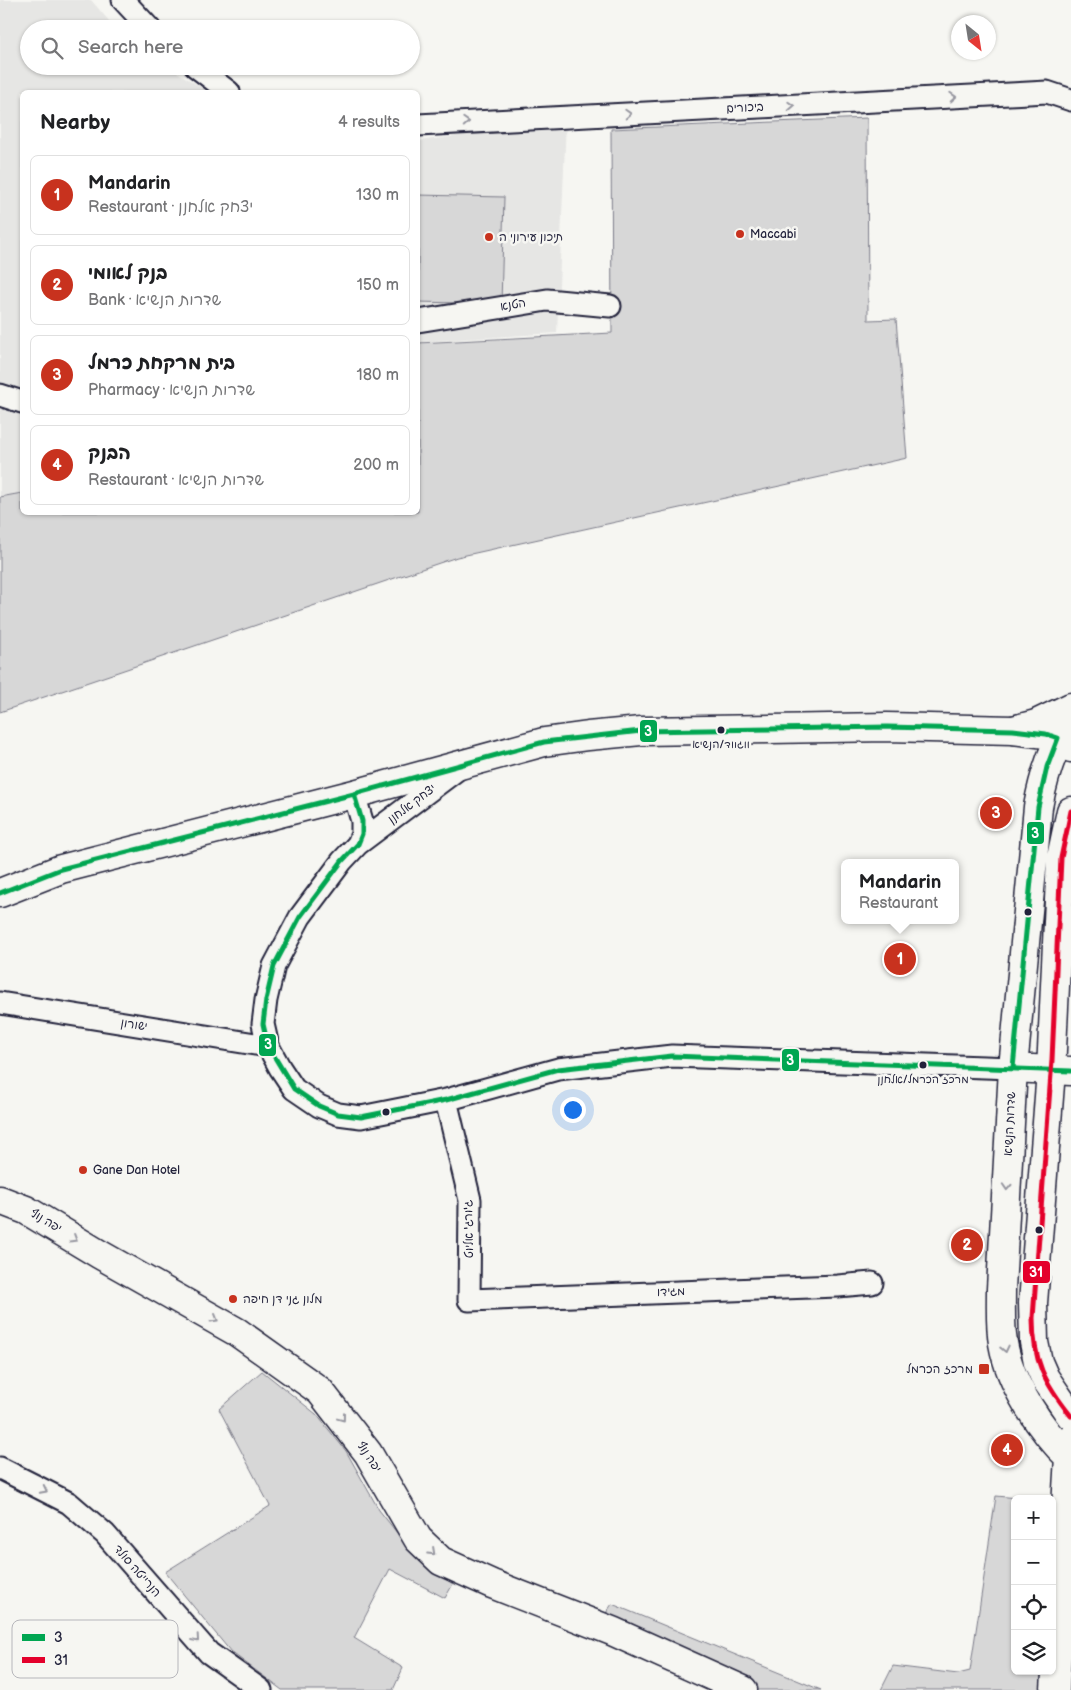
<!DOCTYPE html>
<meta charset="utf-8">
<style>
:root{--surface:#fff;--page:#f2f2f2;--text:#202124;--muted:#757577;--line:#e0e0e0;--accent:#c8321e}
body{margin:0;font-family:"Balsamiq Sans","Playpen Sans Hebrew",sans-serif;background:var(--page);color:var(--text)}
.controls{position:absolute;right:15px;bottom:15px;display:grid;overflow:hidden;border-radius:8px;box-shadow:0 1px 4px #0004}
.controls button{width:45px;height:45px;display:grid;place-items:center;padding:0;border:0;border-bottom:1px solid var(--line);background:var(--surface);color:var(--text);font:25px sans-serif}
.compass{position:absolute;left:951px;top:15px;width:45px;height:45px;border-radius:50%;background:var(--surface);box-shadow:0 1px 4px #0004;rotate:150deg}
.you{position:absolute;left:572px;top:1109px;width:18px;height:18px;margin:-12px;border:4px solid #fff;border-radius:50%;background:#1a73e8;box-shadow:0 0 0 8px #1a73e833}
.badge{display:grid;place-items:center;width:32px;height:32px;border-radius:50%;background:var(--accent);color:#fff;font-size:16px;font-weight:700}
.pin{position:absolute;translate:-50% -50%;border:2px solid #fff;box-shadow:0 1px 5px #0006}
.popup{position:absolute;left:841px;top:859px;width:118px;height:65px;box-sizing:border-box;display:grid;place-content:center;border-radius:8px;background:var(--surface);filter:drop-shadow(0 1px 4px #0005);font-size:16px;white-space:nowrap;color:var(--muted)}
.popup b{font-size:19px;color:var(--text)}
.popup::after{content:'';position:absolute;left:50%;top:100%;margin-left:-10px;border:10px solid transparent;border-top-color:var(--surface)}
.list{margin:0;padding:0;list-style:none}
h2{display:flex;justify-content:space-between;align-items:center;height:65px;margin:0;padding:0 20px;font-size:21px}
h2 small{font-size:16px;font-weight:400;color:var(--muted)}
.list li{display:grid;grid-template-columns:32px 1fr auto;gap:15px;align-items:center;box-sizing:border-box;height:80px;margin:0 10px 10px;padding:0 10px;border:1px solid var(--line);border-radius:8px}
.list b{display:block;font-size:19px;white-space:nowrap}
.list p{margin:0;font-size:16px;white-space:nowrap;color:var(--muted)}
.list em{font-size:16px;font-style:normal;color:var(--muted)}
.icon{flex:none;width:28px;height:28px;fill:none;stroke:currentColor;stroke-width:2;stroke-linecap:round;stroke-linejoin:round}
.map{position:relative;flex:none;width:1071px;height:1690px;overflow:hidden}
.search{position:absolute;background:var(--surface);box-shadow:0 1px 4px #0004;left:20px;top:20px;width:400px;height:55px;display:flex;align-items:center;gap:12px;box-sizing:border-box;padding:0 18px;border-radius:28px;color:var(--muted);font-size:19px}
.panel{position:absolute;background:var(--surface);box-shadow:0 1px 4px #0004;left:20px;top:90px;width:400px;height:425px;border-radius:8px}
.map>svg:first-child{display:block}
.built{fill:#e6e6e4}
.green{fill:#d7d7d7;stroke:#7c7c89}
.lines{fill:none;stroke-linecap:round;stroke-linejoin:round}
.street-casing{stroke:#22223b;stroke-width:25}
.secondary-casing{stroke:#22223b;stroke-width:31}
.primary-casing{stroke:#22223b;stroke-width:31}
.street{stroke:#f6f6f2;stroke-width:21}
.secondary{stroke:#f6f6f2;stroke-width:28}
.primary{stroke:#f6f6f2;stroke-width:28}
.bus-1-casing{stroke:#f6f6f2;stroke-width:9}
.bus-2-casing{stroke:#f6f6f2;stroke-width:9}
.bus-1{stroke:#00a651;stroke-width:5}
.bus-2{stroke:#e4002b;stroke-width:5}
.oneway{stroke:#9797a0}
.poi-dot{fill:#c8321e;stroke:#f6f6f2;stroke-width:2}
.bus-dot{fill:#22223b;stroke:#f6f6f2;stroke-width:2}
.labels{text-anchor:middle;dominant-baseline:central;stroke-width:5;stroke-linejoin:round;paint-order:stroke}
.bus-label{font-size:11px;fill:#22223b;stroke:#f6f6f2}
.street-label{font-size:12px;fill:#22223b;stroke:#f6f6f2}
.poi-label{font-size:12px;fill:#22223b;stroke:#f6f6f2;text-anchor:start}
.key{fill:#f6f6f2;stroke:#b6b6bb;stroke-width:1}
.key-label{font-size:14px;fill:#22223b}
.line-badge{stroke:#f6f6f2;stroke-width:2}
.badge-label{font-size:14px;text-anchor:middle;font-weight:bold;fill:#fff}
</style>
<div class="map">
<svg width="1071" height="1690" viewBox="0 0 1071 1690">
<rect width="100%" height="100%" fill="#f6f6f2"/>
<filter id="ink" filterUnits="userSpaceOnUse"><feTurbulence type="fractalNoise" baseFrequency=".02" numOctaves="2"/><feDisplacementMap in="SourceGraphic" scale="10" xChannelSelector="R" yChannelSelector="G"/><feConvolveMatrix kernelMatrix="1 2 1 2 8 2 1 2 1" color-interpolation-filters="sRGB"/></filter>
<g filter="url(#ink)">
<!-- built -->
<path class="built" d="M0 0H91L116 29H29V66H167L209 92H22V493L0 497Z
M566 122 557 333 418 342V141Z"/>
<!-- green -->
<path class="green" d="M867 118 868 320 896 319 907 458 457 557 0 712V497L22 493V512H418V343L612 333 611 129Z
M418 195 504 197 501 304 418 302Z
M262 1371 316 1414 346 1451 379 1510 405 1543 423 1564 453 1584 445 1598 390 1569 354 1638 403 1668 393 1690H282L231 1652 165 1572 270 1506 219 1409Z
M996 1496 1030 1499H1015V1671H1046L1047 1690H881L893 1666 958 1674 970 1671Z
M612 1604 821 1690H739L592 1634Z"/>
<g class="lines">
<!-- street casing -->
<g class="street-casing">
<path id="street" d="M123 0 150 29
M195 66 229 92
M418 125 1047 92 1071 100
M418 321 547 300 610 306
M0 395 22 402
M354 794 362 821V834L358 844 342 861 300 917 274 966 266 1000 263 1024 268 1046 280 1068 294 1089 319 1106 338 1114 361 1117 446 1100 558 1069 672 1056 1013 1068
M358 844 458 769
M0 1003 268 1046
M446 1100 470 1200 469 1300 838 1286 872 1283
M0 1468 69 1503 105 1534 209 1653 261 1690"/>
</g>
<!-- secondary casing -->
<g class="secondary-casing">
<path id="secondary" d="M0 893 61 869 354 794 544 742 588 736 641 731 887 727 1013 730 1046 734 1065 741 1071 748
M1013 1068 1001 1289C1001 1307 1000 1326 1003 1343 1010 1384 1041 1431 1071 1459
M1051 1071 1033 1303 1034 1342 1038 1362 1045 1378 1071 1416
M0 1200 26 1210 99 1254 237 1332 320 1391 368 1453 418 1539 441 1561 492 1584 612 1631 743 1690
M1055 1690 1070 1440"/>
</g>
<!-- primary casing -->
<g class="primary-casing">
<path id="primary" d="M1071 716C1054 745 1044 773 1038 807L1013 1068 1071 1071
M1013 730 1036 724 1071 707
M1051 1071 1061 858 1071 811"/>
</g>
<!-- street -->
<use href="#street" class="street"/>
<!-- secondary -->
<use href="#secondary" class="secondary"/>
<!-- primary -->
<use href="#primary" class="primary"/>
<!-- bus-1 casing -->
<g class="bus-1-casing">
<path id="bus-1" d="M354 794 362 821V834L358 844 342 861 300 917 274 966 266 1000 263 1024 268 1046 294 1089 319 1106 338 1114 361 1117 446 1100 558 1069 672 1056 1071 1071
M0 893 61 869 354 794 544 742 641 731 887 727 1013 730 1046 734 1058 738 1047 767 1038 807 1013 1068"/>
</g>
<!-- bus-2 casing -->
<g class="bus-2-casing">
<path id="bus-2" d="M1071 811 1061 858 1052 1060 1033 1318C1033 1361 1044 1382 1071 1416"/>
</g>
<!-- bus-1 -->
<use href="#bus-1" class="bus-1"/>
<!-- bus-2 -->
<use href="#bus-2" class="bus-2"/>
</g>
<!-- one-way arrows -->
<defs><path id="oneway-chevron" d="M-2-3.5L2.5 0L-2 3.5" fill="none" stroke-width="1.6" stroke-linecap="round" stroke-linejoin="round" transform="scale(1.25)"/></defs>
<g class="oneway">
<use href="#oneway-chevron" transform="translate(953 97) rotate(-3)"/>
<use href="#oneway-chevron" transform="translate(791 106) rotate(-3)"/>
<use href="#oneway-chevron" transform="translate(628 114) rotate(-3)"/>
<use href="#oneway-chevron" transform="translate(466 122) rotate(-3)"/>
<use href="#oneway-chevron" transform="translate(1007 1187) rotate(93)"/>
<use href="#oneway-chevron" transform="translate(74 1239) rotate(31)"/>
<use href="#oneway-chevron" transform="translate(215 1319) rotate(30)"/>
<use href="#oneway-chevron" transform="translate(1005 1349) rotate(77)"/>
<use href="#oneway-chevron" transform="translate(342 1418) rotate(53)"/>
<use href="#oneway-chevron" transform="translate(44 1490) rotate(27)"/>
<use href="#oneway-chevron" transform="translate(432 1552) rotate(43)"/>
<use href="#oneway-chevron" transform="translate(196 1639) rotate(49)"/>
</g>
</g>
<!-- markers -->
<g class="poi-dot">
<circle cx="740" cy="234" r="5"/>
<circle cx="489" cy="237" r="5"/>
<circle cx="83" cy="1170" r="5"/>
<circle cx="233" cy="1299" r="5"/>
<rect x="978" y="1363" width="12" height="12" rx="2.5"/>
</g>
<g class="bus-dot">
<circle cx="721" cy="730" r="4.5"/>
<circle cx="1028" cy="912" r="4.5"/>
<circle cx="923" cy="1065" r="4.5"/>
<circle cx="386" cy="1112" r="4.5"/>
<circle cx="1039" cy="1230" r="4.5"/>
</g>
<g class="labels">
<!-- bus labels -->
<g class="bus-label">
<text x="721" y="744">ווגווד/הנשיא</text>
<text x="923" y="1079">מרכז הכרמל/אלחנן</text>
</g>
<!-- street labels -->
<g class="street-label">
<text transform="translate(745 108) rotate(-3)">ביכורים</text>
<text transform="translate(513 305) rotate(-9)">הטנא</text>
<text transform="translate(412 804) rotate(-37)">יצחק אלחנן</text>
<text transform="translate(134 1025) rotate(9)">ישורון</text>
<text transform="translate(1010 1124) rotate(-87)">שדרות הנשיא</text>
<text transform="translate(46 1221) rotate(31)">יפה נוף</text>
<text transform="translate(469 1229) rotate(-91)">ג'ורג' אליוט</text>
<text transform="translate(671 1292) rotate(-2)">מגידו</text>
<text transform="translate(369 1457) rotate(57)">יפה נוף</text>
<text transform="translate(137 1571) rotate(49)">הנרייטה סולד</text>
</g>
<!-- poi labels -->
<g class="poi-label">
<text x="750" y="234">Maccabi</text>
<text x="499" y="237">תיכון עירוני ה</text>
<text x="93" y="1170">Gane Dan Hotel</text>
<text x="243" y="1299">מלון גני דן חיפה</text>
<text x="973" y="1369" text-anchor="end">מרכז הכרמל</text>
</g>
</g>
<!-- legend -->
<rect x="12" y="1620" width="166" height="58" rx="8" class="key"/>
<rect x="22" y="1634" width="23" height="7" fill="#00a651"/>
<rect x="22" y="1657" width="23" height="6" fill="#e4002b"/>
<g class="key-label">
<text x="54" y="1642">3</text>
<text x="54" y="1665">31</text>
</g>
<g class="line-badge">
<rect x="639" y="719" width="19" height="24" rx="5" fill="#00a651"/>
<rect x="1026" y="821" width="19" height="24" rx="5" fill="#00a651"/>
<rect x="258" y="1033" width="19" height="24" rx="5" fill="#00a651"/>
<rect x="781" y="1048" width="19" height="24" rx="5" fill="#00a651"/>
<rect x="1022" y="1260" width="29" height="24" rx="5" fill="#e4002b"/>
</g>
<g class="badge-label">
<text x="648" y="736">3</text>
<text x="1035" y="838">3</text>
<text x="268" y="1049">3</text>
<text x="790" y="1065">3</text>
<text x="1036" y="1277">31</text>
</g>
</svg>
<div class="controls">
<button>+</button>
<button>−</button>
<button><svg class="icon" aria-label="locate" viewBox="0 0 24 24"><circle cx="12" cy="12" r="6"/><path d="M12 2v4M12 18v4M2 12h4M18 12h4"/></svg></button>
<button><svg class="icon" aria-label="layers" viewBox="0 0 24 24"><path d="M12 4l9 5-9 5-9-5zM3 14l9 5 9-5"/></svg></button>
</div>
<svg class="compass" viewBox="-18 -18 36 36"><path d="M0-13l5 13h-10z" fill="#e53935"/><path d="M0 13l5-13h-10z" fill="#757577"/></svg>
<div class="you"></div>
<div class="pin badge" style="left:900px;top:959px">1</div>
<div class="popup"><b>Mandarin</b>Restaurant</div>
<div class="pin badge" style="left:967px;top:1245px">2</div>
<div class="pin badge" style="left:996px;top:813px">3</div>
<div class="pin badge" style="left:1007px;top:1450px">4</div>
<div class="search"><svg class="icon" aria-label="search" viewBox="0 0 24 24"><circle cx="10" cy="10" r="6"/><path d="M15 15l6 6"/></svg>Search here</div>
<section class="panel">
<h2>Nearby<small>4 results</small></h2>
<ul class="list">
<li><span class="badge">1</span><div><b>Mandarin</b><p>Restaurant · יצחק אלחנן</p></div><em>130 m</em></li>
<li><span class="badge">2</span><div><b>בנק לאומי</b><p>Bank · שדרות הנשיא</p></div><em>150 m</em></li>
<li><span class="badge">3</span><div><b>בית מרקחת כרמל</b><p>Pharmacy · שדרות הנשיא</p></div><em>180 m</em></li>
<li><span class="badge">4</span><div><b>הבנק</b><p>Restaurant · שדרות הנשיא</p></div><em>200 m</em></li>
</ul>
</section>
</div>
